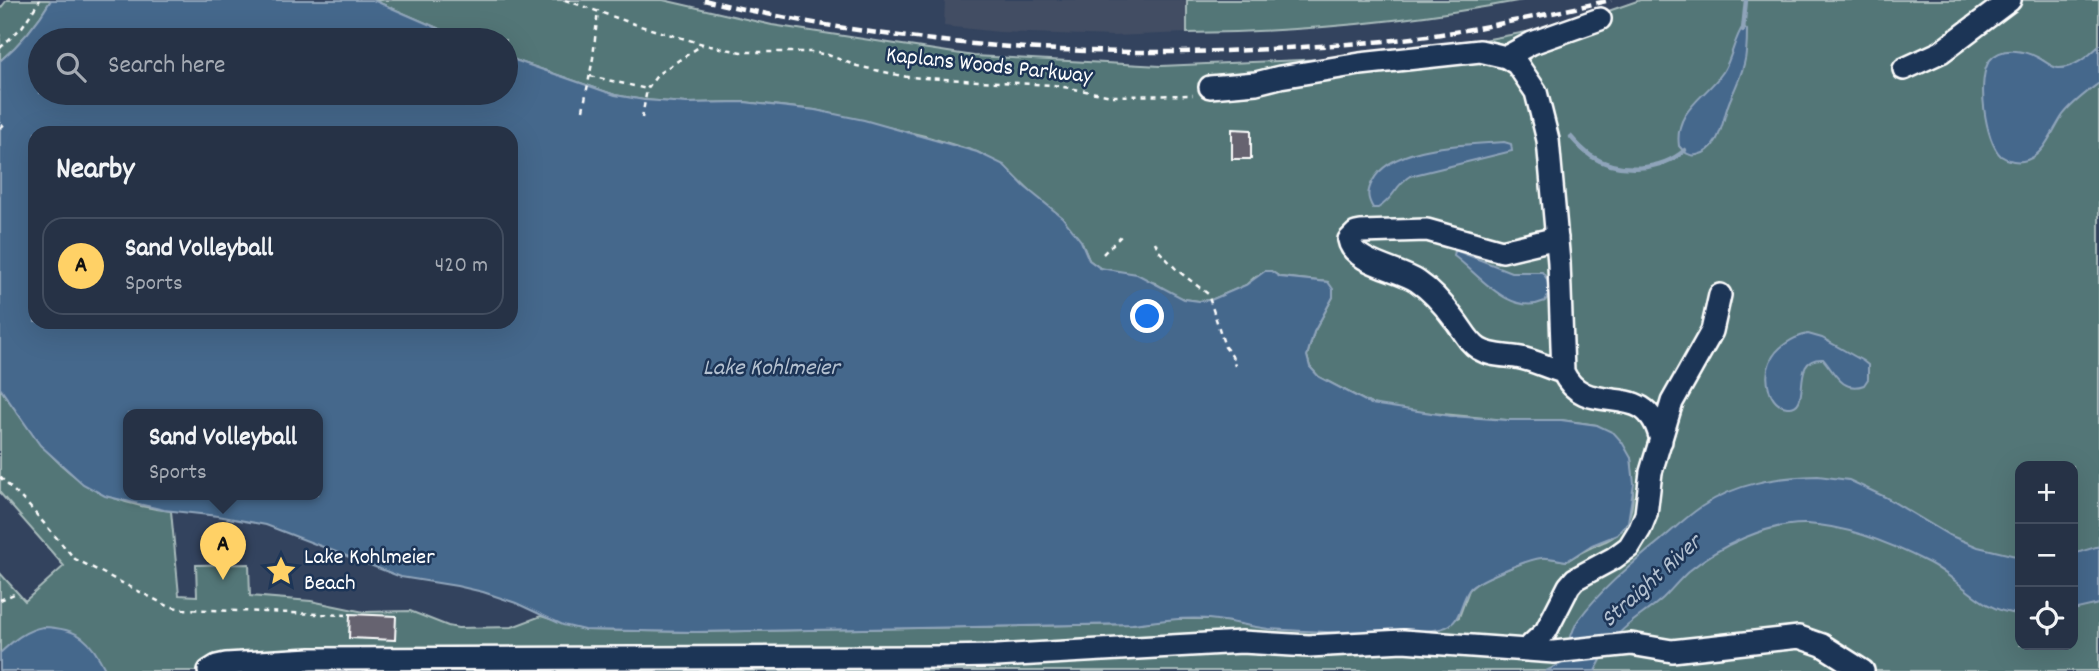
<!DOCTYPE html>
<meta charset="utf-8">
<style>
:root{--surface:#263246;--page:#323e51;--text:#f1f3f6;--muted:#a4aab3;--line:#424d5f;--accent:#ffd166}
body{margin:0;font-family:Dekko,sans-serif;background:var(--page);color:var(--text)}
.controls{position:absolute;right:21px;bottom:21px;display:grid;overflow:hidden;border-radius:14px;box-shadow:0 7px 28px #0002}
.controls button{width:63px;height:63px;display:grid;place-items:center;padding:0;border:0;border-bottom:2px solid var(--line);background:var(--surface);color:var(--text);font:35px sans-serif}
.you{position:absolute;left:1148px;top:317px;width:24px;height:24px;margin:-18px;border:5px solid #fff;border-radius:50%;background:#1a73e8;box-shadow:0 0 0 10px #1a73e833}
.badge{display:grid;place-items:center;width:46px;height:46px;border-radius:50%;background:var(--accent);color:#111;font-size:23px;font-weight:700}
.pin{position:absolute;translate:-50% -58px;filter:drop-shadow(0 2px 4px #0008)}
.pin::after{content:'';position:absolute;top:37px;width:24px;height:21px;background:inherit;clip-path:polygon(0 0,100% 0,50% 100%)}
.popup{position:absolute;left:123px;top:409px;width:200px;height:91px;box-sizing:border-box;display:grid;place-content:center;border-radius:14px;background:var(--surface);filter:drop-shadow(0 2px 5px #0005);font-size:23px;white-space:nowrap;color:var(--muted)}
.popup b{font-size:26px;color:var(--text)}
.popup::after{content:'';position:absolute;left:50%;top:100%;margin-left:-14px;border:14px solid transparent;border-top-color:var(--surface)}
.list{margin:0;padding:0;list-style:none}
h2{display:flex;justify-content:space-between;align-items:center;height:91px;margin:0;padding:0 28px;font-size:30px}
h2 small{font-size:23px;font-weight:400;color:var(--muted)}
.list li{display:grid;grid-template-columns:46px 1fr auto;gap:21px;align-items:center;box-sizing:border-box;height:98px;margin:0 14px 14px;padding:0 14px;border:2px solid var(--line);border-radius:21px}
.list b{display:block;font-size:26px;white-space:nowrap}
.list p{margin:0;font-size:23px;white-space:nowrap;color:var(--muted)}
.list em{font-size:23px;font-style:normal;color:var(--muted)}
.icon{flex:none;width:38px;height:38px;fill:none;stroke:currentColor;stroke-width:2;stroke-linecap:round;stroke-linejoin:round}
.map{position:relative;flex:none;width:2099px;height:671px;overflow:hidden}
.search{position:absolute;background:var(--surface);box-shadow:0 7px 28px #0002;left:28px;top:28px;width:490px;height:77px;display:flex;align-items:center;gap:18px;box-sizing:border-box;padding:0 24px;border-radius:38px;color:var(--muted);font-size:26px}
.panel{position:absolute;background:var(--surface);box-shadow:0 7px 28px #0002;left:28px;top:126px;width:490px;height:203px;border-radius:21px}
.map>svg:first-child{display:block}
.built{fill:#424d63}
.green{fill:#527677;stroke:#a8babb;stroke-width:2;fill-rule:evenodd}
.water{fill:#45678c;stroke:#8fa4ba;stroke-width:2;fill-rule:evenodd}
.lines{fill:none;stroke-linecap:round;stroke-linejoin:round}
.stream{stroke:#8fa4ba;stroke-width:4.5}
.building{fill:#666370;stroke:#fff;stroke-width:2}
.minor-casing{stroke:#fff;stroke-width:26}
.path{stroke:#fff;stroke-width:2.5;stroke-dasharray:5 5;stroke-linecap:butt}
.minor{stroke:#1d3557;stroke-width:21}
.rail{stroke:#fff;stroke-width:4.5;stroke-dasharray:10 5;stroke-linecap:butt}
.labels{text-anchor:middle;dominant-baseline:central;stroke-width:5;stroke-linejoin:round;paint-order:stroke}
.street-label{font-size:23px;fill:#fff;stroke:#1d3557}
.poi-label{font-size:23px;fill:#fff;stroke:#1d3557;text-anchor:start}
.water-label{font-size:24px;font-style:italic;fill:#b5c2d1;stroke:#1d3557}
</style>
<div class="map">
<svg width="2099" height="671" viewBox="0 0 2099 671">
<rect width="100%" height="100%" fill="#33435e"/>
<filter id="ink" filterUnits="userSpaceOnUse"><feTurbulence type="fractalNoise" baseFrequency=".0143" numOctaves="2"/><feDisplacementMap in="SourceGraphic" scale="14" xChannelSelector="R" yChannelSelector="G"/><feConvolveMatrix kernelMatrix="1 2 1 2 8 2 1 2 1" color-interpolation-filters="sRGB"/></filter>
<g filter="url(#ink)">
<!-- built -->
<path class="built" d="M945 0H1187V33L1113 36 999 32 944 26Z"/>
<!-- green -->
<path class="green" d="M7 0H51C37 24 21 43 0 61V9Z
M373 0H663L772 25 974 56 1161 66 1346 58 1436 49 1574 23 1640 0H2099V671H0V573L25 601 64 566 0 493V388C50 459 79 501 171 511L179 595 197 596 196 565 249 564 250 596 311 601 364 612 410 611 448 626 458 628 512 627 541 616 584 630 696 632 1132 624 1170 619H1215L1266 628 1373 632 1436 630 1459 617 1469 590 1479 581 1531 559 1544 557 1567 561C1580 552 1592 547 1606 541 1639 526 1634 488 1631 458L1597 425 1561 420H1507L1399 410 1371 404 1319 377 1310 367 1307 356 1314 332 1333 297 1328 282 1280 277 1271 271 1256 276 1246 285 1211 300 1199 301 1184 299 1172 294 1155 283 1100 268 1089 260 1081 241 1004 166 977 152 925 136 815 110 744 102 687 103 644 100 615 95 506 57V40H465ZM2020 466H2073V645H2020Z
M1187 0H1523C1413 21 1299 32 1187 33Z"/>
<!-- water -->
<path class="water" d="M51 0H373L465 40H40V93H506V57L615 95 644 100 687 103 744 102 815 110 864 120 977 152 1004 165 1025 187 1062 217 1081 241 1089 260 1100 268 1137 274 1184 299 1199 301 1211 300 1246 285 1265 271H1271L1280 277 1328 282 1333 289V297L1314 332 1307 356 1310 367 1319 377 1371 404 1451 416 1507 420H1561L1597 425 1614 433 1622 442 1631 458 1634 484 1628 522 1617 535 1592 545 1567 561C1558 560 1549 557 1541 558 1529 559 1475 581 1469 590 1457 608 1463 627 1434 630 1384 636 1320 632 1269 629 1251 627 1234 622 1217 620 1189 616 1160 621 1132 624L696 632 584 630 563 625 516 603 483 592 457 586 401 577 266 525 218 516 164 510 105 496 83 484 40 445 0 388V61C21 43 37 24 51 0ZM35 133H511V322H35ZM128 414H318V494H128Z
M1743 26 1747 30C1747 41 1747 53 1744 64 1741 76 1735 89 1730 100 1722 118 1722 150 1697 155 1689 157 1684 152 1679 146 1674 110 1706 97 1723 72 1732 58 1734 39 1743 26Z
M2099 46V83C2086 93 2073 102 2063 115 2053 129 2045 154 2027 160 2018 163 2008 161 2001 156 1985 142 1976 77 1990 60 2002 45 2025 51 2039 58 2045 61 2051 67 2058 68 2072 69 2089 56 2099 46Z
M1504 142 1511 144 1512 151 1410 176C1395 185 1395 198 1378 208H1373C1367 198 1367 192 1372 182 1391 144 1467 145 1504 142Z
M1455 250 1511 272H1542C1549 279 1551 292 1545 301 1509 317 1479 274 1454 256Z
M1808 334 1822 338 1863 361 1868 365V379L1864 385C1842 393 1835 373 1823 359 1787 357 1815 410 1787 407 1768 405 1764 377 1770 362 1776 347 1793 337 1808 334Z
M1818 476 1849 480 1885 497 1949 535 1978 547 2020 557V614C1982 613 1960 579 1929 563 1892 544 1849 526 1807 524 1767 523 1719 546 1689 571 1680 579 1672 589 1663 598 1648 612 1626 623 1614 639 1606 648 1601 661 1595 671H1546L1561 664C1569 651 1569 633 1579 619 1599 592 1625 570 1651 548 1668 535 1683 519 1701 507 1736 483 1776 477 1818 476Z
M2099 546V604L2073 610V554Z
M43 627C79 628 91 640 106 671H0V653C13 641 25 630 43 627Z"/>
<g class="lines">
<!-- stream -->
<path class="stream" d="M1743 30 1746 0
M1571 137C1577 144 1584 151 1591 156 1619 174 1661 171 1685 150"/>
</g>
<!-- building -->
<path class="building" d="M1232 129 1251 130V159H1232Z
M350 614 396 616 395 640 349 638Z"/>
<g class="lines">
<!-- minor casing -->
<g class="minor-casing">
<path id="minor" d="M1506 57 1532 43 1600 19
M1904 69 1941 52 2010 0
M1210 87 1256 83 1280 77 1360 64 1480 51 1506 57 1517 64 1536 92 1548 140 1559 263 1563 372C1587 423 1647 373 1661 441
M1557 238 1502 251 1427 230 1361 232 1356 233 1349 240C1353 263 1399 269 1417 281 1432 291 1444 305 1455 320 1463 330 1468 342 1479 349 1492 357 1507 355 1521 358 1535 361 1549 368 1563 372
M1527 649 1546 631 1569 586 1575 579 1614 558 1629 547 1640 529 1646 514 1651 472 1672 402 1712 331 1720 295
M209 671 217 666 226 664 311 659 938 657 997 656 1242 642 1309 646 1403 641 1554 652 1631 644 1672 651 1799 637 1822 645 1863 671"/>
</g>
<!-- path -->
<path class="path" d="M565 0 640 26 710 46 741 52H811L828 55 857 66 907 77 1053 85 1112 96 1193 95
M0 48 22 27 40 0
M590 76 647 89
M583 110 593 58 598 10
M642 118 647 89 658 74 702 45
M0 128 6 123
M1155 242 1159 251 1177 270 1208 294 1225 347 1232 356 1235 366
M1103 254 1121 236
M0 477 29 506 75 559 168 606 183 609 346 615
M0 600 14 594"/>
<!-- minor -->
<use href="#minor" class="minor"/>
<!-- rail -->
<path class="rail" d="M704 0C895 46 1091 60 1287 48 1336 45 1386 42 1435 35 1494 26 1553 13 1611 0"/>
</g>
</g>
<!-- icons -->
<defs>
<g id="sight-bare" transform="scale(2.415)"><path d="M0-6L1.8-2.2L6-1.7L2.9 1.2L3.7 5.4L0 3.3L-3.7 5.4L-2.9 1.2L-6-1.7L-1.8-2.2Z" fill="#ffd166" stroke="#1d3557" stroke-width="2.5" paint-order="stroke"/></g>
</defs>
<g fill-rule="evenodd">
<use href="#sight-bare" x="281" y="571"/>
</g>
<g class="labels">
<!-- street labels -->
<g class="street-label">
<text transform="translate(989 67) rotate(6)">Kaplans Woods Parkway</text>
</g>
<!-- poi labels -->
<g class="poi-label">
<text x="304" y="558">Lake Kohlmeier<tspan x="304" dy="26">Beach</tspan></text>
</g>
<!-- water labels -->
<g class="water-label">
<text x="771" y="369">Lake Kohlmeier</text>
<text transform="translate(1652 582) rotate(-42)">Straight River</text>
</g>
</g>
</svg>
<div class="controls">
<button>+</button>
<button>−</button>
<button><svg class="icon" aria-label="locate" viewBox="0 0 24 24"><circle cx="12" cy="12" r="6"/><path d="M12 2v4M12 18v4M2 12h4M18 12h4"/></svg></button>
</div>
<div class="you"></div>
<div class="pin badge" style="left:223px;top:580px">A</div>
<div class="popup"><b>Sand Volleyball</b>Sports</div>
<div class="search"><svg class="icon" aria-label="search" viewBox="0 0 24 24"><circle cx="10" cy="10" r="6"/><path d="M15 15l6 6"/></svg>Search here</div>
<section class="panel">
<h2>Nearby<small></small></h2>
<ul class="list">
<li><span class="badge">A</span><div><b>Sand Volleyball</b><p>Sports</p></div><em>420 m</em></li>
</ul>
</section>
</div>
